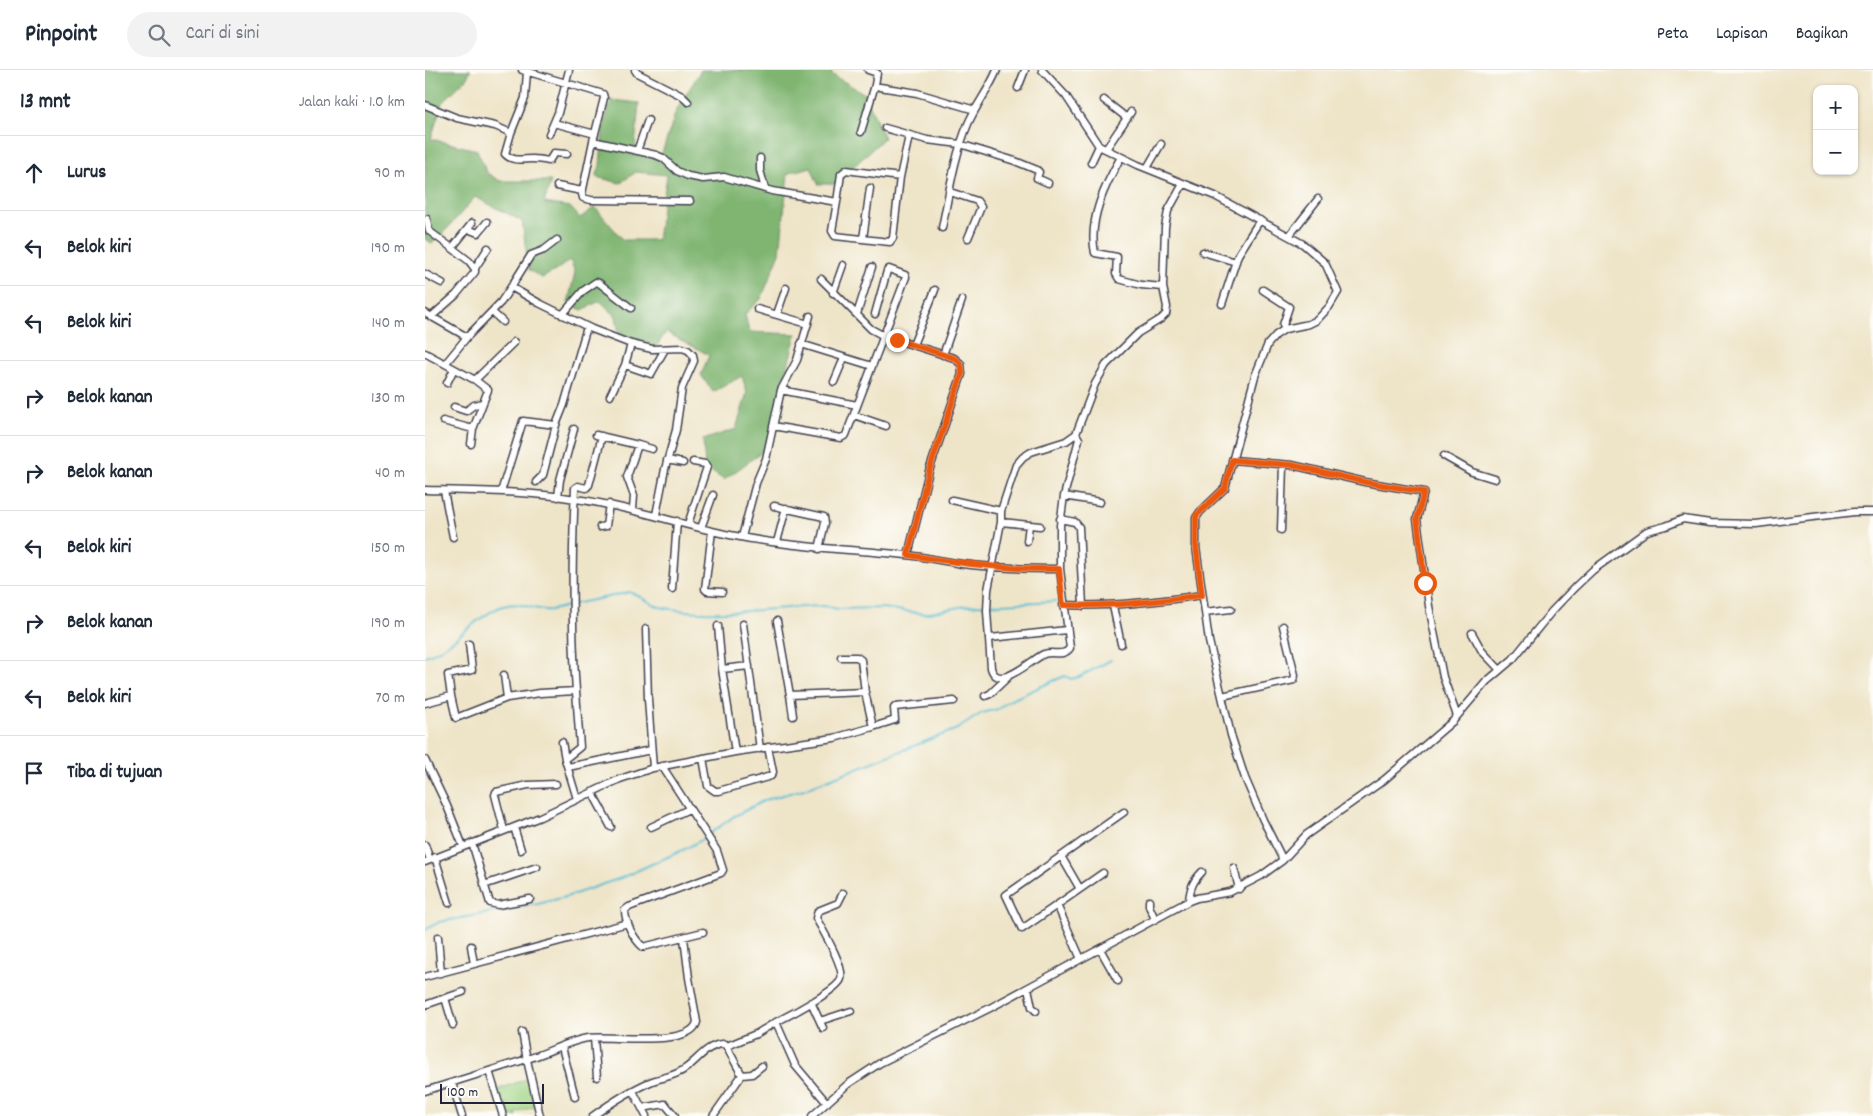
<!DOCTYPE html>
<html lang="id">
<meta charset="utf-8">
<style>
:root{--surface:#fff;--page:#f2f2f3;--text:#1f2937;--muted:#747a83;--line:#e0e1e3}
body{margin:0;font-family:Dekko,sans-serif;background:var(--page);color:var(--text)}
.controls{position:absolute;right:15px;top:15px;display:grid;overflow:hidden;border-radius:10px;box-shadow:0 1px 4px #0004}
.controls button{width:45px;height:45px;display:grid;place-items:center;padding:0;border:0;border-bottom:1px solid var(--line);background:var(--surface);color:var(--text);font:25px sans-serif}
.scale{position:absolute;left:15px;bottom:12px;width:104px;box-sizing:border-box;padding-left:5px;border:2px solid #22223b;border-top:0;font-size:14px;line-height:18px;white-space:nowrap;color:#22223b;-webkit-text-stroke:4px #fdfcf7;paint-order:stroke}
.stop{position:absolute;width:15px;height:15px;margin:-11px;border:4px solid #ea580c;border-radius:50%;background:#fff}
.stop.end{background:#ea580c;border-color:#fff;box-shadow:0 1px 5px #0008}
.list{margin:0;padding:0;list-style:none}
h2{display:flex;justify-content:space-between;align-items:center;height:65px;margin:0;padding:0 20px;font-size:21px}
h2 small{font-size:16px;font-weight:400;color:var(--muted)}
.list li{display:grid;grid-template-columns:32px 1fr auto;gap:15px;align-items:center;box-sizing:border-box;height:75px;padding:0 20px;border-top:1px solid var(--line)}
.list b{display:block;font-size:19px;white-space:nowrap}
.list em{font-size:16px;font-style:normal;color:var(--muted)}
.icon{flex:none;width:28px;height:28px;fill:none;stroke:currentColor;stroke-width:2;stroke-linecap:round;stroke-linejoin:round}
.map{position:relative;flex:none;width:1448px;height:1046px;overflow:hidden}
header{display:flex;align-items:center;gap:30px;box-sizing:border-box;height:70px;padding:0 25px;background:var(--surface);border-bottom:1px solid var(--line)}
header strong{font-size:24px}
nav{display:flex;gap:28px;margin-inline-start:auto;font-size:18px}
.search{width:350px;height:45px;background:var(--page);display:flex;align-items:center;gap:12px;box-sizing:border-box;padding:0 18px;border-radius:28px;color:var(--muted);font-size:19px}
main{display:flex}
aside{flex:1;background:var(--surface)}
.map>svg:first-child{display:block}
.green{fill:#9fd383;stroke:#607a5f}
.forest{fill:#7fb571;stroke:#506c56}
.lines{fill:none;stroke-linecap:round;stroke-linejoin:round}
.stream{stroke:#56bdd3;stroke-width:2}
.street-casing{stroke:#413f50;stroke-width:9}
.street{stroke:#fff;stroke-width:6}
.route{stroke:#ea580c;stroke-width:6}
</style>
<header>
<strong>Pinpoint</strong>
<div class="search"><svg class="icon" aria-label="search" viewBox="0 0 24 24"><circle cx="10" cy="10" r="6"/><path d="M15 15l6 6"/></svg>Cari di sini</div>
<nav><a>Peta</a><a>Lapisan</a><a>Bagikan</a></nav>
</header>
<main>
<aside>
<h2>13 mnt<small>Jalan kaki · 1.0 km</small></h2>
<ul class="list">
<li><svg class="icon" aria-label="ahead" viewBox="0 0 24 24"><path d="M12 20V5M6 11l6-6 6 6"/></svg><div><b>Lurus</b></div><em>90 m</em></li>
<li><svg class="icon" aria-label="left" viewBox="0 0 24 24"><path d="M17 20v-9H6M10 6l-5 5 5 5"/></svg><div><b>Belok kiri</b></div><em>190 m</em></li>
<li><svg class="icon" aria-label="left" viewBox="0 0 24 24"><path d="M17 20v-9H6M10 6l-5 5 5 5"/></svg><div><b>Belok kiri</b></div><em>140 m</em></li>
<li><svg class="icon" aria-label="right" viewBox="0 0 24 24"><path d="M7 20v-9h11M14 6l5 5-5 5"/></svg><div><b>Belok kanan</b></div><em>130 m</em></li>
<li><svg class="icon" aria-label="right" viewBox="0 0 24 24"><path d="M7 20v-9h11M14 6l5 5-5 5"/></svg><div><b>Belok kanan</b></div><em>40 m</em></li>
<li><svg class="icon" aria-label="left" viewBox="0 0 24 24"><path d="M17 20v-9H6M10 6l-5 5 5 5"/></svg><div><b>Belok kiri</b></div><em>150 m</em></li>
<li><svg class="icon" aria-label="right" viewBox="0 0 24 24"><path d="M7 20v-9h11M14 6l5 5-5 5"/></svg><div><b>Belok kanan</b></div><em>190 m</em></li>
<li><svg class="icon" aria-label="left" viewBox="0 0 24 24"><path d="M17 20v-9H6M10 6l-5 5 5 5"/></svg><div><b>Belok kiri</b></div><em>70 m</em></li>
<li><svg class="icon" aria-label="arrive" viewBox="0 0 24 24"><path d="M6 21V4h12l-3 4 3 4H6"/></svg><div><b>Tiba di tujuan</b></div></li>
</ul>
</aside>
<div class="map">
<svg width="1448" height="1046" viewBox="0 0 1448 1046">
<rect width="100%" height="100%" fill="#fdfcf7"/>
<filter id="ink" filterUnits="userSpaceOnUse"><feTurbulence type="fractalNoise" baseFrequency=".02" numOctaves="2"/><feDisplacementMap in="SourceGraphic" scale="10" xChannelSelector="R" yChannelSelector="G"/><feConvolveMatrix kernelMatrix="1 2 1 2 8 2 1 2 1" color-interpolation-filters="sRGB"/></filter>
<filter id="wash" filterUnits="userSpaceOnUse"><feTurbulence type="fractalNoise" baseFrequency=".0096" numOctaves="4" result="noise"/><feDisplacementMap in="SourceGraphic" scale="20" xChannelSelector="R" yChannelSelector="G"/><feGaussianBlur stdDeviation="1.12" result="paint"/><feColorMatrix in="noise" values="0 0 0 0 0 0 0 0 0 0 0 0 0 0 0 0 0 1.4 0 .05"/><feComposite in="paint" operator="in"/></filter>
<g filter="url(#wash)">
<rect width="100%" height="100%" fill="#eee4c8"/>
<!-- green -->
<path class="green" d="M101 1009 111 1036 91 1043 92 1046H81L72 1020Z"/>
<!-- forest -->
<path class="forest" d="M0 0H45L42 8 17 33 6 69 52 80 62 103 75 111H126L119 133 145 137 155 148 170 137 198 170H232L242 105 211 102 195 113 171 107 175 96 178 59 186 30 214 33 210 76 231 89 237 83 251 41 276 0H407L406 4 440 24 459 68 410 114H393L386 97 363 103 355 183 336 229 320 244 324 262 371 264 342 378 299 410 280 397 278 370 311 359 322 323 317 306 288 322 276 305 284 285 241 262 229 280 194 265 191 246 175 231 157 240 143 233 150 202 145 190 130 201 117 208 104 200 97 151 50 127 23 158 7 173 0 169Z"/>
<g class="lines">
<!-- stream -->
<path class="stream" d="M0 586C29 577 46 550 73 538 97 528 107 542 126 540 138 538 150 533 163 531 177 528 190 526 204 522 215 525 224 534 235 537 290 549 345 537 400 536L413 539 459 538 499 544 540 536 631 531
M0 860 14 852 113 834 144 826 196 808 260 779 276 770 308 747 340 730 379 719 532 659 557 643 573 639 584 631 628 611 640 606 646 609 654 607 686 590"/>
</g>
</g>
<g filter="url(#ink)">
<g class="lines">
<!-- street casing -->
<g class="street-casing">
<path id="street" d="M97 0 178 24 179 28 168 71
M210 0 212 3 257 26 263 32
M443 0 452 3 450 15 455 17 492 23 550 40
M617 0 641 26 674 76 713 95 790 126 878 174 900 193 913 222 904 237 892 250 884 254 860 259 851 265 843 274 830 306 800 418 775 442 771 448V477L784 571 806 665 820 708 838 750 858 790
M593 18 600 0
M679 30 702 48
M0 35 32 48 70 56 86 63 100 28 102 2
M129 53 170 64
M460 58 502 70 535 74 590 91 612 100 614 102 612 108 623 113
M436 62 450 15
M86 63 80 84C88 92 97 89 107 89 113 89 119 90 124 91L129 83 142 84
M124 64 133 43 144 0
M681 79 706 42
M212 81 223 50
M696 87C680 115 663 150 670 183L692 187 691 204 694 209 716 215 738 217
M335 88V100L340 119
M666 93 674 76
M722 98 736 74
M132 116 157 121
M525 122 552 131 556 137 543 168
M265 131 166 130 158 128 157 124 168 71 231 85 238 88 252 101 263 106 278 109 299 107 347 121 412 132 416 104 421 100 475 107
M412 132 407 161 410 166 465 172 468 168 475 107 484 66
M2 149 4 161 27 178
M517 158C524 124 529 87 543 54 551 35 564 20 572 0
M43 159 53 163 62 152
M864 166 893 129
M438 169 445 118
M778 182 811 192
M50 198 63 178
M0 204 17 213
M396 209 446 259 459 266 529 288 536 294 537 304 504 401 483 485
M86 217 106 185 119 180 132 170
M838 220 864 237 858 255 860 259
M408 223 418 195
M797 234 813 185 835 150
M332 239 383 254
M67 242 78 252
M0 243 42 267
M352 244 361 218
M432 244 447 197
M137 245 158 221 171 212 174 213 206 238
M6 247 31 225 50 202V199L44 191 27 178 47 153
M376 274 447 296
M488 275 510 220
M0 283 50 310 63 320 48 359 18 351
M518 285 537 230
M20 294 42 267 76 232 86 217 114 233 167 259 206 274 227 279 257 278 263 280 268 285 269 291 257 318 251 360 240 399 231 445
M200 295 206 274
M50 310 89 272
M409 312 419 288
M22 313 29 299
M356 320 432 335
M185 326 200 295 226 304 240 279
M29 337 41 341 49 335 57 333
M429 345 461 356
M348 356 416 368 421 365 481 207 480 205 464 199 462 201 450 244
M651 364 654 369 639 426 635 455V499L645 578C639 587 628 581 619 584 607 589 573 623 566 598L562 541 563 520 576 452V441L591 395 598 387 606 382 641 371 651 364 670 314 681 295 713 263 736 249 741 244 742 237 738 217 740 157 743 141 758 114
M171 365 213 375 202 407 209 426 208 439
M46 374 48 359
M213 375 227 379
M1019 386 1047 402 1070 409
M242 390 258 393
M807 390 867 395 940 412 999 422 992 449 1004 536 1018 607 1032 646
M111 412 118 405 131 355 139 335 162 257
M0 420C50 421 101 421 151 429 203 436 253 454 305 465 363 477 422 479 481 485 500 487 518 491 537 494 569 498 602 499 635 499
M19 421 28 467
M76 422 98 351 131 355
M639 426 675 432
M133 427 135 410 149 359
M527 430 576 441
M349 436 399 447 400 453 394 479
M635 449 650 452 654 457 658 536
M576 452 615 456
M263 454 282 397 280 394 268 392
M175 457 181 456 184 434
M276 458 288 425
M856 460 858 395
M287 461 280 519 282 521 297 522
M317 467 331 413 341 389 356 320 372 290 385 246
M602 471 604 455
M352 472 361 438
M247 519 252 451
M638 535C685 537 731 532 777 525
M688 536 696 574
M780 542 806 539
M318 554 335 679
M293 556 297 599 310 682
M221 559 223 629 228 698
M1047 563 1057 581 1075 600
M565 568 642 560
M416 587H432L436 590 440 622
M297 599 324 596
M79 605 82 628
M151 621C146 553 147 485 150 418L153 416 161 418 164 415 177 366
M365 625 368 646
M26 626 23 605 47 600 44 574
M560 626 565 624 583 607
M797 626 869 610 870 605 858 556
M0 633 26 626 31 648 82 628 115 623 151 621 155 677 140 689 152 729
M448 657 470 650 469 638 470 637 529 631
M137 672 140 689
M278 688 283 716 290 721H294L346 706 348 702 343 677
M0 690 22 736 38 776
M237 696 292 781 298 800 296 803 204 837 200 840C200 853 209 869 218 877L278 862
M143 697 226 680
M167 722 186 757
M89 757 96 780
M226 757 264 739
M79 760 70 725 71 722 103 715 131 714
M47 773 65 833 73 835 105 829
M0 775 5 790
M636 786 655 819
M10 787 24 833
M0 792 115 747 195 709 228 698 310 682 409 668 448 657 440 622 365 625 352 551
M809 798 814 819
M59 815 112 797
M724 831V836L730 849
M764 831C765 818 768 811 777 802
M632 835 678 803
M13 867 16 903
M46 876 49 894
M675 879 693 911
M656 889 632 835 597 859 581 825 699 742
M0 907 203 853
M603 918 607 937 611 941
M20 928 28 955
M386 932 398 958
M0 935 38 922
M395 951 426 941
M97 962 102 990 115 1046
M169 968 172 1007
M302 976 331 964 351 952
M137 977 150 1027
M64 1001 78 1046
M317 1005 327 1004 337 996
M27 1013 37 1046
M0 1021C34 1010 68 1000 102 989 120 984 146 970 163 968 184 965 266 978 272 952L264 908 259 868
M208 1021 221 1046
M402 1033 370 995 351 952C363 946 413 920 416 909 420 897 397 859 391 848L393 841 413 833 418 823
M217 1038 240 1034 250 1046
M168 1046C186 1033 204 1021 225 1012 237 1007 250 1007 261 998 273 990 283 973 300 974L317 1005 288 1046
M387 1046 423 1014 455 993 565 938 764 831 772 828 805 822 836 806 858 790 881 765 959 710 1028 651 1061 612 1088 589 1127 541 1150 517 1168 500 1222 461 1241 456 1258 449 1285 453 1331 454 1429 442H1448"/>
</g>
<!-- street -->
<use href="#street" class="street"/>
</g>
</g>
<g class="lines" filter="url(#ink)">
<!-- route -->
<path class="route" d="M472 270 529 288C536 292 537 296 537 304L504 401 483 485C534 493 583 500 634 499L638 535C685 537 731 532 777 525L771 476V446L800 418 807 390 867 395 940 412 999 422 992 449 1000 513"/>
</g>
</svg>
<div class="controls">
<button>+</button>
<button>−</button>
</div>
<div class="scale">100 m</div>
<div class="stop" style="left:1000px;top:513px"></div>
<div class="stop end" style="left:472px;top:270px"></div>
</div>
</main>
